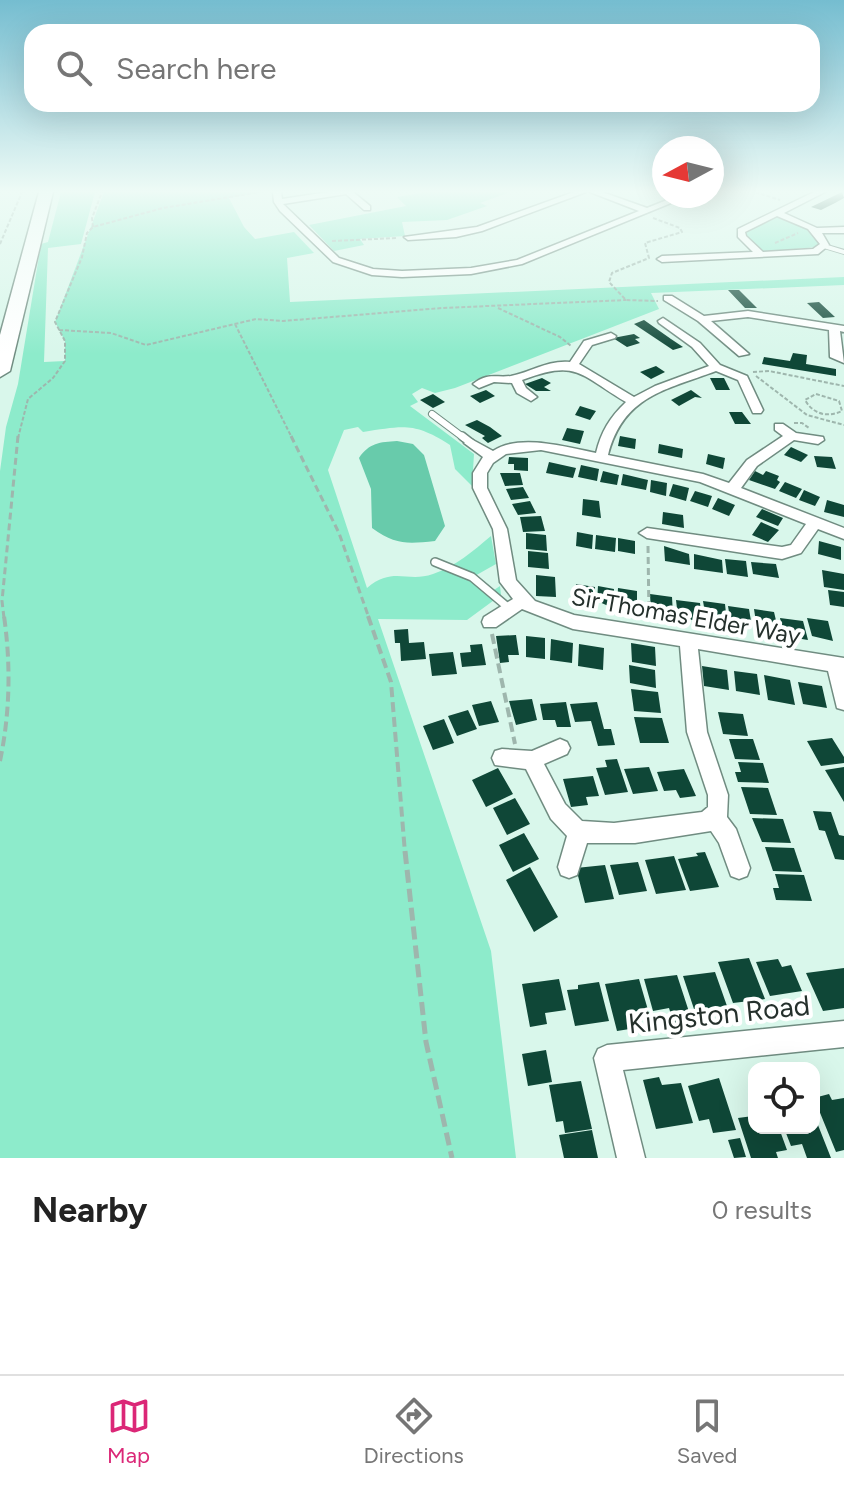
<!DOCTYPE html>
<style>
:root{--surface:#fff;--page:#f2f2f2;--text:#222;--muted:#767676;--line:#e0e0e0;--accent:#db2777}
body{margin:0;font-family:Figtree,sans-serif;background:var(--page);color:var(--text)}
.controls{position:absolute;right:24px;bottom:24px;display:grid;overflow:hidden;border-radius:16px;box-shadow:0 8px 32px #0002}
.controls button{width:72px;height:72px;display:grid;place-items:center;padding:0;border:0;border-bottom:2px solid var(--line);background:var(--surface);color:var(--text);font:40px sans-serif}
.compass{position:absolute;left:652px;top:136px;width:72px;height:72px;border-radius:50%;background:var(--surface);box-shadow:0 8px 32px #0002;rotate:263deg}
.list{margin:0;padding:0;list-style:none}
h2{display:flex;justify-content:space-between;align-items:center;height:104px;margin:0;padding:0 32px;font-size:34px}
h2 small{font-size:26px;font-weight:400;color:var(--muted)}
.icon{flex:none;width:44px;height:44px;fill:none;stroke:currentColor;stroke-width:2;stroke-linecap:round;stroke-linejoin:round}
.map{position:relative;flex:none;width:844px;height:1158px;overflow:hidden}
.search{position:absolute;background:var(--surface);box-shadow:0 8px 32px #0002;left:24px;right:24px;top:24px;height:88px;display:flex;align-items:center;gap:20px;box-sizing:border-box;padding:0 28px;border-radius:24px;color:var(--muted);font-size:30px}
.sheet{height:216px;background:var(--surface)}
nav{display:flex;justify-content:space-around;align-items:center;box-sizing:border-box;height:112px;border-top:2px solid var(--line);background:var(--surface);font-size:22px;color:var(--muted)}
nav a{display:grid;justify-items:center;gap:4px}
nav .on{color:var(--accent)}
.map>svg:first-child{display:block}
.green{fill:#8debcb}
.water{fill:#68cbab}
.building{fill:#0f4737}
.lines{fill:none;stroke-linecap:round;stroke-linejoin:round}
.service-far2-casing{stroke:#708c81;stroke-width:6}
.service-far1-casing{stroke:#708c81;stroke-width:8}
.service-casing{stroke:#708c81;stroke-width:10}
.minor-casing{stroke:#708c81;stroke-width:3}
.trunk-casing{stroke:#708c81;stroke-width:3}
.path-far3{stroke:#9eb6ad;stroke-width:2;stroke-dasharray:4 2;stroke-linecap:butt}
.path-far2{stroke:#9eb6ad;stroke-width:3;stroke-dasharray:7 4;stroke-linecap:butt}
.path-far1{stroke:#9eb6ad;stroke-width:4;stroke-dasharray:10 5;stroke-linecap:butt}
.path{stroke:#9eb6ad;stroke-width:5;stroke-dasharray:13 6;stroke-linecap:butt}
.service-far2{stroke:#fff;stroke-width:4}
.service-far1{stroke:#fff;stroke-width:6}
.service{stroke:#fff;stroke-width:7}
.minor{fill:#fff;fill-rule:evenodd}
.trunk{fill:#fff;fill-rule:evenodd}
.labels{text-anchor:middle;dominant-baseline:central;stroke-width:8;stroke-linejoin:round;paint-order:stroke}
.street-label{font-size:24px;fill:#25302c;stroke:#fff}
.near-street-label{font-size:28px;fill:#25302c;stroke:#fff}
</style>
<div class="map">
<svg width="844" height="1158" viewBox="0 0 844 1158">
<rect width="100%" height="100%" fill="#d9f7eb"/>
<!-- green -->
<path class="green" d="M61 192H95L81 244 48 248 44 362 65 361V341L55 322 104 192H264L229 198 244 227 255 239 294 232 314 253 287 258 290 302 844 277V285L651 293 659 309 455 388 435 393 422 388 412 394 418 402 410 406 474 454 472 486 455 469 450 445C414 422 404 426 363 432L358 427 344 430 328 470 367 588C393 566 407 583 433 574 456 566 473 551 491 536L496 564 473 577 491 592 500 586 501 595 467 620 378 619 491 951 516 1158H0V471L6 427 18 384 41 244 48 242Z
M426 192H510L480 203 487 206 447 220 402 222 405 236 360 239 364 245 334 251 309 225 406 206 397 197Z
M778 216 808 227 820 241 816 247 764 252 746 236 745 231Z"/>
<!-- water -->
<path class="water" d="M397 441 413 444 424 455 445 526 435 541C407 544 396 545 372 528L371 489 359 458C369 443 380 442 397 441Z"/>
<!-- building -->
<path class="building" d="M842 192 844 198 835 203 821 210 811 207Z
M728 290H739L757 308H745Z
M819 302 835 317 823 318 807 303Z
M644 320 671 339 683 347 673 350 634 324Z
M634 334 640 338 635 339 640 343 627 347 613 338Z
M793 353 807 355 806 364 836 369V376L762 364 764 357 790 361Z
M656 366 665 372 651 379 640 372Z
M542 378 551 383 544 387 551 391H536L525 384Z
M710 378H724L730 390H716Z
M486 390 495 396 480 403 470 396Z
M691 390 702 398 695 397 679 406 671 400Z
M433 394 445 402 433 408 420 400Z
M580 406 596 411 590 420 575 415Z
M729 412H742L751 424H735Z
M477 420 490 427 502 436 488 443 482 438 485 436 465 425Z
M567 428 584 431 580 444 562 440Z
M620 436 636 439 635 449 618 446Z
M659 444 683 449 682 458 658 453Z
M791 447 808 455 801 462 784 455Z
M708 454 725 458 723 469 706 464Z
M814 456 832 457 836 469 817 467Z
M509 457 528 458V471L514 470V464H508Z
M549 462 576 468 573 478 546 473Z
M581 465 599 469 597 481 578 477Z
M603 471 619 475 617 485 600 482Z
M755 471 763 475 766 471 779 476 777 480 780 482 775 489 749 480Z
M500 473H520L523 485 505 486Z
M623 474 648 480 646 490 621 485Z
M651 480 667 483 666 496 650 492Z
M785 482 802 489 796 498 779 491Z
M673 484 689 488 686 501 669 496Z
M523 487 529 498 511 500 506 489Z
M804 490 820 497 815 506 799 500Z
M695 491 712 496 708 507 690 501Z
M718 498 735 505 729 516 712 509Z
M583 499 599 501 601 518 582 515Z
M827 500 844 505V517L824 512Z
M530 501 536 513 518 515 512 504Z
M762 509 783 518 778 526 756 517Z
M663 512 683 515 684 528 662 524Z
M541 516 545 531 523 532 520 517Z
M761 522 779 530 768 542 752 535Z
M577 532 593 535 592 549 576 546Z
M526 533 546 535 547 551 526 549Z
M596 535 616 538 615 552 595 549Z
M618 538 635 541V554L618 551Z
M819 541 841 547V560L818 554Z
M664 546 689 554 690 565 665 561Z
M528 551 548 553 549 569 528 567Z
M694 554 722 560 723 573 694 569Z
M725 559 746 561 748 577 727 574Z
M751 562 776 564 779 578 753 574Z
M822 570 844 574V590L824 587Z
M536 575 555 577 556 597 536 596Z
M576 584 595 587 594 602 575 599Z
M598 586 614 589 613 608 597 601Z
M618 588 637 591V609L617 605Z
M828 590 844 592V607L830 605Z
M650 594 672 597 673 615 651 612Z
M676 600 700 603 702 622 678 617Z
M703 601 725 604 727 623 706 619Z
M728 606 749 609 752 627 731 624Z
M754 609 774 612 779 633 757 629Z
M780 618 803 621 808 640 784 636Z
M807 618 828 621 833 641 812 636Z
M408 629 409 643 424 642 426 659 401 661 400 643H395L394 630Z
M516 635 519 655H508L509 662 500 663 496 636Z
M526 636 545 638V659L526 657Z
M551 639 573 643 572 663 550 660Z
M631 643 655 647 656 666 632 662Z
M482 644 486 665 462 667 460 653 471 652 470 645Z
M579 644 604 648 603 670 578 666Z
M453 652 457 674 432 676 429 654Z
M629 665 655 670 656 688 630 683Z
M702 666 727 670 729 690 704 686Z
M734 671 757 674 760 695 736 691Z
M764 675 790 680 795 705 768 700Z
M798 682 822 686 827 708 803 704Z
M631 689 658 692 661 713 634 711Z
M532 699 537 720 516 725 509 701Z
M491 701 499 722 479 726 472 705Z
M566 702 571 727H557L555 720H543L540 704Z
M597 702 604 729H611L615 745 598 746 591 721 575 722 570 704Z
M468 710 477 729 457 736 448 716Z
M718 712 743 714 748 736 723 734Z
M634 717 662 718 669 743H640Z
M444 719 454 743 433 750 423 726Z
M832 738 844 757V763L821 766 807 741Z
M729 739H753L760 760 735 759Z
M617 759 628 792 605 795 596 768 607 767 605 760Z
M738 762 763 763 769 783 738 782 735 772H741Z
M649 767 658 791 633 794 624 769Z
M844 767V802L825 770Z
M498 768 513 794 486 807 472 780Z
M684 769 696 796 680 798 676 790 664 791 657 772Z
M593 776 599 796 586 797 588 805 571 807 563 779Z
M741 787 768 788 777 815 750 814Z
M515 798 530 824 507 835 493 808Z
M813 811 831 812 839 835 844 836V860L835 859 825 831 819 830Z
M752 818 783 819 791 843 762 842Z
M524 833 539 859 513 872 499 845Z
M765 847 794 848 802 872 773 871Z
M705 852 719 887 690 891 678 859 698 856 696 853Z
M674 856 686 890 656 894 645 860Z
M638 862 647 891 619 895 610 865Z
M605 865 614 899 585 903 576 868Z
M530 867 558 917 534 932 506 880Z
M775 874 804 875 812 901 776 900 773 888H779Z
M749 958 765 999 733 1003 718 962Z
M778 959 782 967 791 965 802 991 770 996 756 962Z
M844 968V1008L823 1011 806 973Z
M715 972 727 1006 710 1008 711 1013 696 1015 683 976Z
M677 975 692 1021 674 1024 669 1008 653 1011 644 979Z
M559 979 566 1010 545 1013 547 1024 530 1027 522 984Z
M639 979 648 1010 631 1012 636 1028 617 1031 605 984Z
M599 982 609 1021 575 1026 567 990 578 989V985Z
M546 1050 552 1082 528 1086 522 1054Z
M659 1077 662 1085 681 1083 693 1123 656 1129 643 1080Z
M719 1078 736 1130 713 1133 709 1119 699 1121 688 1086Z
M581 1081 592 1129 565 1133 563 1121 556 1122 549 1085Z
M829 1094 832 1100 844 1098V1150L836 1152 814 1098Z
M814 1115 831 1158H807L802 1144 791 1146 784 1128H814Z
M753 1116 754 1128H779L787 1150 776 1152 778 1158H751L738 1118Z
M592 1130 598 1158H564L559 1135Z
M740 1138 746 1157 734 1158 728 1140Z"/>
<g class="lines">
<!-- service-far2 casing -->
<g class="service-far2-casing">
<path id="service-far2" d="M824 246 844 252"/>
</g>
<!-- service-far1 casing -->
<g class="service-far1-casing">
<path id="service-far1" d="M432 414 464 438"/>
</g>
<!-- service casing -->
<g class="service-casing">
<path id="service" d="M462 436 471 443
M435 562 472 577 510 609"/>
</g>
<!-- minor casing -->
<g class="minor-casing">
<path id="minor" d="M273 192H281L282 199 328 192H353L370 206V210H364L346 194 283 204 339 258 373 269 402 271 471 268 517 260 639 211 590 192H602L647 208 677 196H688L522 264 471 274 402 277 372 275 333 262 280 211 274 202Z
M574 192H586L482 231 456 237 408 240 404 237 477 227Z
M814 192H825L784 213 817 228 844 227V233H822L829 245 818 254 662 262 657 259 662 256 753 252 738 237V229ZM777 216 808 229 820 244 813 249 763 252 746 236 745 232Z
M664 296H672L704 316 748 311 844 326V332L840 331 844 363 830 357 829 330 748 317 711 321 749 354 739 356 698 321 664 300Z
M663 318 700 343 720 365 747 376 763 410 761 413H753L738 380 716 371C665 390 623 396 608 455L703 474 729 483 747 460 783 436 775 430V424H783L796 433 823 437 824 440 818 444 794 440 757 466 741 488 844 528V539L818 529 801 553 782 559 647 538 639 533 647 528 782 547 791 545 806 524 700 482 541 450 506 454 493 463 487 473V488L507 529 516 580 535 601 574 615 844 658V710L837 708 828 671 698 649 707 732 728 795 727 817 736 829 750 868 747 876 739 879 731 876 719 843 711 831 635 843H587L577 875 569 878 561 875 558 867 567 836 551 819 526 769 495 765 492 758 495 751 502 749 532 751 560 739 567 742 570 748 567 754 544 764 565 804 582 821 614 823 702 812 708 807V795L687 732 680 646 573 629 522 609 496 627H484L482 622 484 617 513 599 500 582 493 529 473 488V473L483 457 464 443 471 439 493 451C519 433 567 447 596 453 601 432 610 417 626 402 579 374 577 359 522 380L526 388 537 397 531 401 517 393 512 383 494 382 479 388 473 384C488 372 495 378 511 376 532 372 547 360 570 362L584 341 611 333 616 336 615 338 592 345 579 364 634 397 655 386 709 366 692 347 659 323 658 321Z
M844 1021V1047L623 1070 645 1158H617L594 1058 598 1049 607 1045Z"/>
</g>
<!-- trunk casing -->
<g class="trunk-casing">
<path id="trunk" d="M39 192H53L10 371 0 377V335Z"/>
</g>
<!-- path-far3 -->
<path class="path-far3" d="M755 192 780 200
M653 218 680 228 682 232 645 243 649 258 612 273 609 282 626 300 658 301
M93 227 92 218 102 192
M332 241 397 238
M775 243 798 233
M0 244 22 192
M498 308 560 337 571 346
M235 324 292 438
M59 330 111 333 146 345 256 319 283 321 442 308 626 300
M753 372 769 371 844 386
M756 376 807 415 844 425
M816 394 839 401 842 411C827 418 813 414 805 400Z
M794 423H802L809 428
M18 438 28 399 53 378 65 361V341L55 322 82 257 87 233 93 227 163 208 260 192"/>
<!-- path-far2 -->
<path class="path-far2" d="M291 436 339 533 369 618
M648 546 649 618
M4 618 2 601 18 436"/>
<!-- path-far1 -->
<path class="path-far1" d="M368 616 391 682 405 853
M492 634 515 744
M0 761C10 713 11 665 4 616"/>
<!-- path -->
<path class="path" d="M405 851 426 1042 452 1158"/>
<!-- service-far2 -->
<use href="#service-far2" class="service-far2"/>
<!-- service-far1 -->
<use href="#service-far1" class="service-far1"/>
<!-- service -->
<use href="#service" class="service"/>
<!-- minor -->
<use href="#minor" class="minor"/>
<!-- trunk -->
<use href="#trunk" class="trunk"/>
</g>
<!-- sky -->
<linearGradient id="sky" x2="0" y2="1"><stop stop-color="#75bdd0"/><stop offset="0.54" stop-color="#eefbf6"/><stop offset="1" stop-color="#eefbf6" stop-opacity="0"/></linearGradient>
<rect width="844" height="354" fill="url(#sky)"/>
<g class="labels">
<!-- street labels -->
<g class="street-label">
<text transform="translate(686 616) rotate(10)">Sir Thomas Elder Way</text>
</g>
<!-- near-street labels -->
<g class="near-street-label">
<text transform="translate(719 1014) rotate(-6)">Kingston Road</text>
</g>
</g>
</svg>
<div class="controls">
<button><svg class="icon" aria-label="locate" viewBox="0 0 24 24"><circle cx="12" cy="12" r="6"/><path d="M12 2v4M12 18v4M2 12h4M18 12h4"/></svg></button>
</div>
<svg class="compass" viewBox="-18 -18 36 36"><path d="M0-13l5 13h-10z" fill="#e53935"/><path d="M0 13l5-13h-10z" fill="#767676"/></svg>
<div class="search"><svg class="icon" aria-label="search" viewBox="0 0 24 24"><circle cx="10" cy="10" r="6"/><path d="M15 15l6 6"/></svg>Search here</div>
</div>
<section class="sheet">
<h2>Nearby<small>0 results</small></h2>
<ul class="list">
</ul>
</section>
<nav>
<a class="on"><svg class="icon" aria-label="map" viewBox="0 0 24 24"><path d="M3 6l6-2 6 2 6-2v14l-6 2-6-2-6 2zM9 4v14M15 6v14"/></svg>Map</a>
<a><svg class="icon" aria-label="directions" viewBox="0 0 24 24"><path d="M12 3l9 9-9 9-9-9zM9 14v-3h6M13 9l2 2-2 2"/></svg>Directions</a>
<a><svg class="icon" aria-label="saved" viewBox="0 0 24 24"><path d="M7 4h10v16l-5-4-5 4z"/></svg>Saved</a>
</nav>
